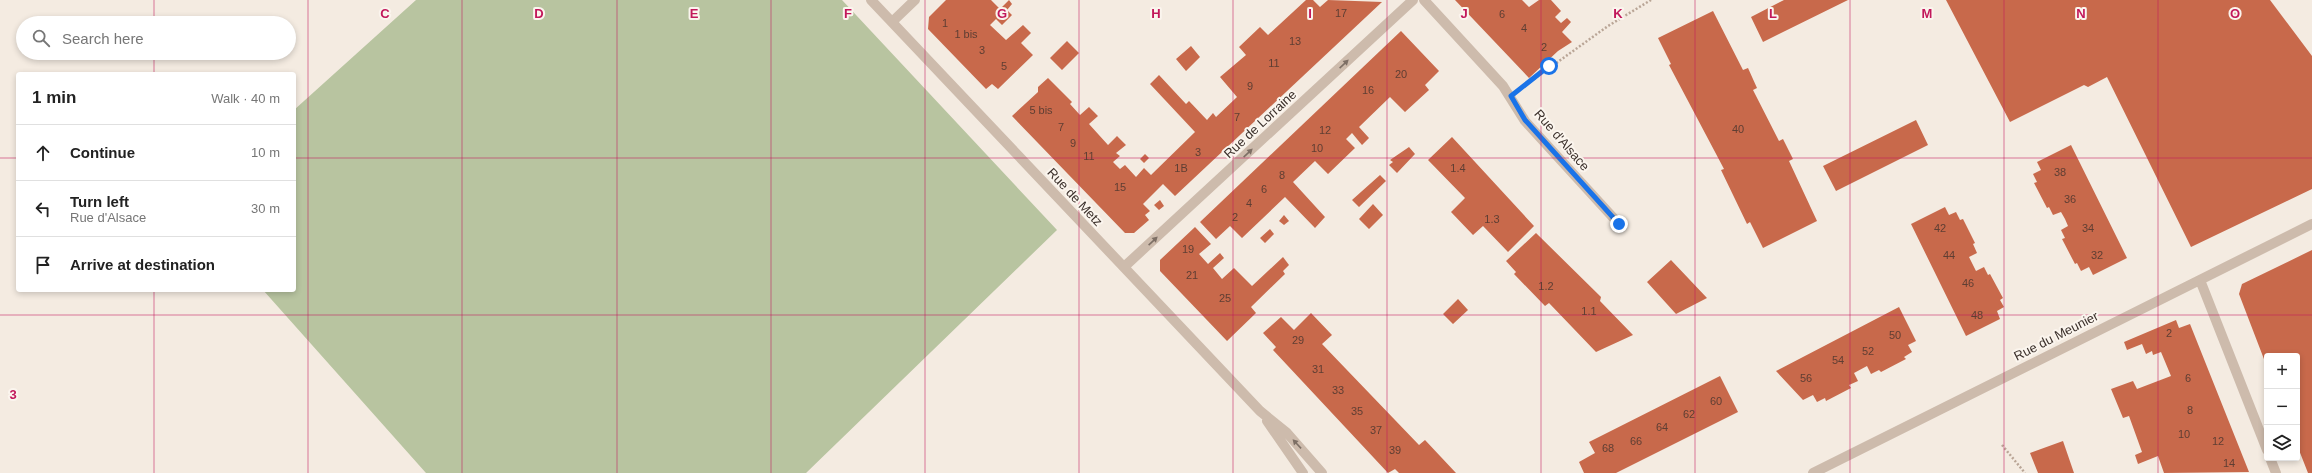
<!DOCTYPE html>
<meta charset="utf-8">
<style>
:root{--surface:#fff;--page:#f2f2f2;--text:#222;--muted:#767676;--line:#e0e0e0}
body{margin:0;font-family:Helvetica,sans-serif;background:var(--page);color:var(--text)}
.controls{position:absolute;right:12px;bottom:12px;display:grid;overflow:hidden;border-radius:4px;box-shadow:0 2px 6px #0003}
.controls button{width:36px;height:36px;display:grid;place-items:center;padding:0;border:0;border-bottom:1px solid var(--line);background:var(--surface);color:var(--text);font:20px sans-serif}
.stop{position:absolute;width:12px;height:12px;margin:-9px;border:3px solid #1a73e8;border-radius:50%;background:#fff}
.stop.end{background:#1a73e8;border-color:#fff;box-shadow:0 1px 4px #0008}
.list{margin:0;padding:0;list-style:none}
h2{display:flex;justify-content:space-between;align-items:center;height:52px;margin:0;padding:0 16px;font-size:17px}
h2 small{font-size:13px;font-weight:400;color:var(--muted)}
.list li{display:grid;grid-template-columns:26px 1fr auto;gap:12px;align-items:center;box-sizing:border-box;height:56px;padding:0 16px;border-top:1px solid var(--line)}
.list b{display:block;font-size:15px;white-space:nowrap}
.list p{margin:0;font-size:13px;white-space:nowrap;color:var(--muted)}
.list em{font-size:13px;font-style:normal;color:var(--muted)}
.icon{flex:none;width:22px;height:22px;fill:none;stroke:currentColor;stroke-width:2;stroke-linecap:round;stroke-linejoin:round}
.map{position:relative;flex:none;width:2312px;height:473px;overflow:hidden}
.search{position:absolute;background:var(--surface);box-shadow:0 2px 6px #0003;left:16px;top:16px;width:280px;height:44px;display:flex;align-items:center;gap:10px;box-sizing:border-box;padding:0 14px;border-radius:22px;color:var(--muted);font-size:15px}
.panel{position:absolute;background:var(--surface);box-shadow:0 2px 6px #0003;left:16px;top:72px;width:280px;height:220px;border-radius:4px}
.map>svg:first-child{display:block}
.green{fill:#b8c4a0}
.building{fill:#c8694b}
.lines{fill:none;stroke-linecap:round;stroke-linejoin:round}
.path{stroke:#b9a596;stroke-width:2.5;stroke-dasharray:2 2;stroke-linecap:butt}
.minor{stroke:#cdbbac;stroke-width:10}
.oneway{fill:#7d6f65}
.route{stroke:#1a73e8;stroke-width:5}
.grid{fill:none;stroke:#c2185b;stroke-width:1;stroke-opacity:0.55}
.labels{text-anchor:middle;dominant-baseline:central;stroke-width:4;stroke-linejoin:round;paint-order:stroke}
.number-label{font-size:11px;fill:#5e3e33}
.street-label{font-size:13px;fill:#3b302b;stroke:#fbf5ee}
.grid-label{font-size:13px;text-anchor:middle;font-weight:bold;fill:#c2185b;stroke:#fbf5ee;stroke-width:4;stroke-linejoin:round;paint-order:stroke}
</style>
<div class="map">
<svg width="2312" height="473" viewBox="0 0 2312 473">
<rect width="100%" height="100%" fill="#f4ebe1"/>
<!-- green -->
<path class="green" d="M416 0H842L1057 230 806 473H426L263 290H294V110Z"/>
<!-- building -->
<path class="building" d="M946 0H991L1000 9 1009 0 1012 4 1007 10 1012 15 1002 25 996 19 990 25 1006 40 1023 25 1031 33 1021 43 1033 55 998 89 992 84 986 89 928 29 929 17Z
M1306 0H1313L1320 7 1328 0 1382 2 1175 196 1163 184 1143 204 1150 211 1145 215 1149 220 1134 233H1125L1012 116 1038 92V87L1048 78 1072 102 1070 104 1080 115 1089 107 1098 116 1089 124 1108 145 1117 136 1126 145 1116 153 1120 156 1113 162 1120 169 1125 165 1136 177 1144 168 1151 175 1195 132 1150 84 1159 75 1186 104 1189 101 1207 120 1213 113 1216 117 1237 97 1220 77 1246 55 1239 47 1260 27 1268 35Z
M1455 0H1522L1529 7 1539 0H1551L1561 11 1555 17 1561 23 1567 18 1571 22 1562 32 1572 42 1558 51 1529 78Z
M1784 0H1848L1763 42 1751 17Z
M1946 0H2270L2312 56V189L2191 247 2107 77 2088 87 2084 85 2010 122Z
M1713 11 1743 70 1748 68 1757 88 1753 90 1779 141 1783 139 1793 159 1789 161 1817 221 1763 248 1750 222 1747 224 1721 170 1724 169 1669 65 1671 64 1658 38Z
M1401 31 1439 71 1425 85 1429 90 1405 112 1390 97 1359 127 1369 138 1362 145 1352 133 1346 139 1355 148 1328 174 1315 161 1293 182 1325 217 1315 228 1285 197 1242 238 1230 226 1216 239 1200 222Z
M1067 41 1079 53 1062 70 1050 58Z
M1191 46 1200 57 1186 71 1176 59Z
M1916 120 1928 145 1836 191 1823 166Z
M1452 137 1534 226 1508 252 1483 226 1473 235 1451 212 1465 198 1428 160Z
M2071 145 2127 258 2093 275 2089 267 2081 271 2077 263 2075 264 2062 239 2065 238 2061 230 2068 226 2065 219 2061 212 2053 215 2049 207 2047 208 2034 183 2037 182 2033 174 2041 170 2037 162Z
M1409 147 1415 154 1397 173 1389 165 1393 162 1390 160Z
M1145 154 1149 158 1144 163 1140 159Z
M1380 175 1386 181 1359 207 1352 200Z
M1160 200 1164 206 1159 210 1154 205Z
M1373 204 1383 215 1369 229 1359 219Z
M1945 207 1949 215 1956 212 1960 220 1963 219 1975 243 1973 244 1977 253 1969 257 1976 271 1984 267 1988 275 1990 274 2003 298 2000 300 2004 307 1997 311 2000 319 1966 336 1911 224Z
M1284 215 1289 221 1284 225 1279 221Z
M1195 227 1211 244 1199 254 1208 264 1220 253 1224 258 1213 268 1222 279 1234 268 1252 286 1283 257 1289 265 1283 271 1285 274 1251 307 1256 313 1227 341 1160 271V260Z
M1270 229 1274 234 1265 243 1260 238Z
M1536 233 1601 297 1600 301 1633 335 1596 352 1549 303 1545 306 1514 274 1516 272 1506 261Z
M2312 250V473H2308L2297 445V356H2267V367L2239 294 2242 284Z
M1671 260 1707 298 1676 314 1647 282Z
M1458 299 1468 310 1453 324 1443 314Z
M1899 307 1916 341 1908 345 1912 352 1904 357 1906 359 1881 372 1879 370 1871 374 1867 366 1854 373 1858 381 1849 385 1851 388 1826 401 1825 398 1817 402 1813 395 1803 400 1776 371Z
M1311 313 1332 335 1322 344 1419 445 1425 440 1456 473H1399L1395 469 1388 473 1273 350 1276 347 1263 333 1281 317 1294 330Z
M2176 320 2179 328 2190 324 2249 472 2164 473 2158 456 2138 464 2135 455 2142 452 2129 416 2123 418 2111 389 2133 381 2137 389 2171 376 2161 352 2153 355 2152 351 2146 354 2142 344 2127 350 2124 342Z
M1720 376 1738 412 1616 473H1584L1579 462 1595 453 1589 442Z
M2063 441 2074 473H2038L2030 453Z"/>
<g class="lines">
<!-- path -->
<path class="path" d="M1527 84 1608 26 1651 0
M2002 445 2025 473"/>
<!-- minor -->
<path class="minor" d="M871 0 1260 411 1287 433 1322 473
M1424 0 1503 86 1525 121 1619 224
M892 22 915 0
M1124 267 1413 0
M2200 280 2267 450
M1267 421 1303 473
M2270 458 2276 473
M1813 473 2312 224"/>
</g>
<!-- one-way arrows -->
<defs><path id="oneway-solid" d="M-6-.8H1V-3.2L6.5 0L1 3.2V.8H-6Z"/></defs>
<g class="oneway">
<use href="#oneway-solid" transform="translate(1344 64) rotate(-43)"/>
<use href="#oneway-solid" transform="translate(1248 153) rotate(-43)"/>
<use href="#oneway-solid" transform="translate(1153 241) rotate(-43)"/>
<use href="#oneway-solid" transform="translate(1297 444) rotate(-133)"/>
</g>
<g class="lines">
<!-- route -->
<path class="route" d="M1549 66 1511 96 1525 120 1619 224"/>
</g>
<!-- grid -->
<path class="grid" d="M154 0V23M308 0V473M462 0V473M617 0V473M771 0V473M925 0V473M1079 0V473M1233 0V473M1387 0V473M1541 0V473M1695 0V473M1850 0V473M2004 0V473M2158 0V473M154 53V74M0 158H18M294 158H2312M154 290V473M0 315H2312"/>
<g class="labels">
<!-- number labels -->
<g class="number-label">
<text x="1341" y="13">17</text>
<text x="1502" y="14">6</text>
<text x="945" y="23">1</text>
<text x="1524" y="28">4</text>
<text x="966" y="34">1 bis</text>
<text x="1295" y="41">13</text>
<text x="1544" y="47">2</text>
<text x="982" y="50">3</text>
<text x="1274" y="63">11</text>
<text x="1004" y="66">5</text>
<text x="1401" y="74">20</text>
<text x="1250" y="86">9</text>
<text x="1368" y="90">16</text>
<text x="1041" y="110">5 bis</text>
<text x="1237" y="117">7</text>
<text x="1061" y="127">7</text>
<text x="1738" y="129">40</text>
<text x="1325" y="130">12</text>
<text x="1073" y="143">9</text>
<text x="1317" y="148">10</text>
<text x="1198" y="152">3</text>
<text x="1089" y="156">11</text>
<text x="1181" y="168">1B</text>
<text x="1458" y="168">1.4</text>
<text x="2060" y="172">38</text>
<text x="1282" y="175">8</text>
<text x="1120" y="187">15</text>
<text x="1264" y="189">6</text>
<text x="2070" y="199">36</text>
<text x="1249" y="203">4</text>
<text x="1235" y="217">2</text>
<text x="1492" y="219">1.3</text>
<text x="1940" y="228">42</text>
<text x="2088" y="228">34</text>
<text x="1188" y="249">19</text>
<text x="1949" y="255">44</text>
<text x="2097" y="255">32</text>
<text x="1192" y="275">21</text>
<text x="1968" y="283">46</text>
<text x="1546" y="286">1.2</text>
<text x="1225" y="298">25</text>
<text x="1589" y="311">1.1</text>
<text x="1977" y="315">48</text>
<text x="2169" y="333">2</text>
<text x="1895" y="335">50</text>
<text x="1298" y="340">29</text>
<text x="1868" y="351">52</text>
<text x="1838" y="360">54</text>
<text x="1318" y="369">31</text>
<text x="1806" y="378">56</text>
<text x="2188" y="378">6</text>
<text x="1338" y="390">33</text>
<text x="1716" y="401">60</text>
<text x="2190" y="410">8</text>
<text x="1357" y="411">35</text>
<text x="1689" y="414">62</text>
<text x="1662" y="427">64</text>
<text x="1376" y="430">37</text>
<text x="2184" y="434">10</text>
<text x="1636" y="441">66</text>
<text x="2218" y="441">12</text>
<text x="1608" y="448">68</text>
<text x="1395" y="450">39</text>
<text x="2229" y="463">14</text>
</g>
<!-- street labels -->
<g class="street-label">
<text transform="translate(1260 124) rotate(-43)">Rue de Lorraine</text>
<text transform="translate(1562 140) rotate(49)">Rue d'Alsace</text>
<text transform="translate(1075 197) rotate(47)">Rue de Metz</text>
<text transform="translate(2056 336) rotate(-27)">Rue du Meunier</text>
</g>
</g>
<g class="grid-label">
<text x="385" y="18">C</text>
<text x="539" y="18">D</text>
<text x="694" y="18">E</text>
<text x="848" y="18">F</text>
<text x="1002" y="18">G</text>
<text x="1156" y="18">H</text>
<text x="1310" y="18">I</text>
<text x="1464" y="18">J</text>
<text x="1618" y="18">K</text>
<text x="1773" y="18">L</text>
<text x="1927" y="18">M</text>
<text x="2081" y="18">N</text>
<text x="2235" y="18">O</text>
<text x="13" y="399">3</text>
</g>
</svg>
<div class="controls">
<button>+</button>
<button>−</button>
<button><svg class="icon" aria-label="layers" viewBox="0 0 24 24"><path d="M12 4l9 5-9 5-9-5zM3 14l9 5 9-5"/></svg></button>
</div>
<div class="stop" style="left:1549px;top:66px"></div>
<div class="stop end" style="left:1619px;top:224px"></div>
<div class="search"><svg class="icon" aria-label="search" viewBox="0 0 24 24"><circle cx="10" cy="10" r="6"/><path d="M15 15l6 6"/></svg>Search here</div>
<section class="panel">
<h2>1 min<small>Walk · 40 m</small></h2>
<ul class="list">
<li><svg class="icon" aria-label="ahead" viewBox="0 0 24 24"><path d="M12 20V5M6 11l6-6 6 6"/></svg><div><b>Continue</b></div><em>10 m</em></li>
<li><svg class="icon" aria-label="left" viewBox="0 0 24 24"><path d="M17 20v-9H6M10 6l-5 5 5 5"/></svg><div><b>Turn left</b><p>Rue d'Alsace</p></div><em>30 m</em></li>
<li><svg class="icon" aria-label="arrive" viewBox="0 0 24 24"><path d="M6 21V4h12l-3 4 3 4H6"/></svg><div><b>Arrive at destination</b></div></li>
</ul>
</section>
</div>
